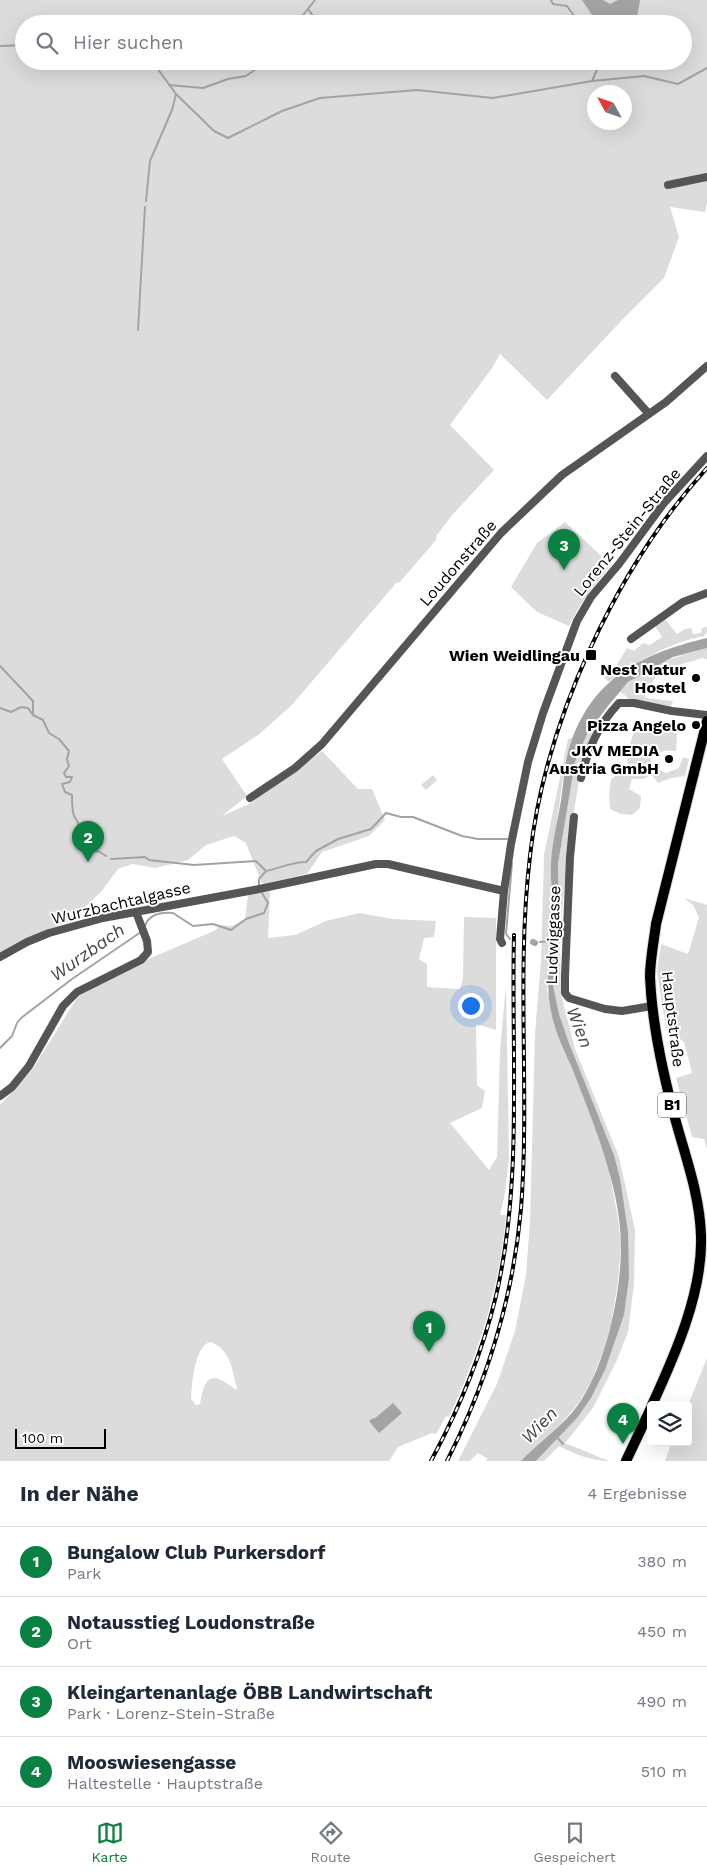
<!DOCTYPE html>
<html lang="de">
<meta charset="utf-8">
<style>
:root{--surface:#fff;--page:#f2f2f3;--text:#1f2937;--muted:#747a83;--line:#e0e1e3;--accent:#0b8043}
body{margin:0;font-family:"Work Sans",sans-serif;background:var(--page);color:var(--text)}
.controls{position:absolute;right:15px;bottom:15px;display:grid;overflow:hidden;border-radius:5px;box-shadow:0 5px 20px #0002}
.controls button{width:45px;height:45px;display:grid;place-items:center;padding:0;border:0;border-bottom:1px solid var(--line);background:var(--surface);color:var(--text);font:25px sans-serif}
.compass{position:absolute;left:587px;top:85px;width:45px;height:45px;border-radius:50%;background:var(--surface);box-shadow:0 5px 20px #0002;rotate:310deg}
.scale{position:absolute;left:15px;bottom:12px;width:91px;box-sizing:border-box;padding-left:5px;border:2px solid #000;border-top:0;font-size:14px;line-height:18px;white-space:nowrap;color:#000;-webkit-text-stroke:4px #fff;paint-order:stroke}
.you{position:absolute;left:470px;top:1005px;width:18px;height:18px;margin:-12px;border:4px solid #fff;border-radius:50%;background:#1a73e8;box-shadow:0 0 0 8px #1a73e833}
.badge{display:grid;place-items:center;width:32px;height:32px;border-radius:50%;background:var(--accent);color:#fff;font-size:16px;font-weight:700}
.pin{position:absolute;translate:-50% -41px;filter:drop-shadow(0 1px 2px #0008)}
.pin::after{content:'';position:absolute;top:26px;width:18px;height:15px;background:inherit;clip-path:polygon(0 0,100% 0,50% 100%)}
.list{margin:0;padding:0;list-style:none}
h2{display:flex;justify-content:space-between;align-items:center;height:65px;margin:0;padding:0 20px;font-size:21px}
h2 small{font-size:16px;font-weight:400;color:var(--muted)}
.list li{display:grid;grid-template-columns:32px 1fr auto;gap:15px;align-items:center;box-sizing:border-box;height:70px;padding:0 20px;border-top:1px solid var(--line)}
.list b{display:block;font-size:19px;white-space:nowrap}
.list p{margin:0;font-size:16px;white-space:nowrap;color:var(--muted)}
.list em{font-size:16px;font-style:normal;color:var(--muted)}
.icon{flex:none;width:28px;height:28px;fill:none;stroke:currentColor;stroke-width:2;stroke-linecap:round;stroke-linejoin:round}
.map{position:relative;flex:none;width:707px;height:1461px;overflow:hidden}
.search{position:absolute;background:var(--surface);box-shadow:0 5px 20px #0002;left:15px;right:15px;top:15px;height:55px;display:flex;align-items:center;gap:12px;box-sizing:border-box;padding:0 18px;border-radius:28px;color:var(--muted);font-size:19px}
.sheet{height:345px;background:var(--surface)}
nav{display:flex;justify-content:space-around;align-items:center;box-sizing:border-box;height:70px;border-top:1px solid var(--line);background:var(--surface);font-size:14px;color:var(--muted)}
nav a{display:grid;justify-items:center;gap:2px}
nav .on{color:var(--accent)}
.map>svg:first-child{display:block}
.green{fill:#dcdcdc;fill-rule:evenodd}
.water{fill:#a3a3a3}
.lines{fill:none;stroke-linecap:round;stroke-linejoin:round}
.stream{stroke:#a3a3a3;stroke-width:2}
.canal{stroke:#a3a3a3;stroke-width:6}
.major-casing{stroke:#dbdbdb;stroke-width:12}
.minor{stroke:#555;stroke-width:8}
.major{stroke:#000;stroke-width:10}
.rail-casing{stroke:#000;stroke-width:4}
.rail{stroke:#fff;stroke-width:2;stroke-dasharray:5.5;stroke-linecap:butt}
.poi-dot{fill:#000;stroke:#fff;stroke-width:2}
.labels{text-anchor:middle;dominant-baseline:central;stroke-width:4;stroke-linejoin:round;paint-order:stroke}
.shield{fill:#fff;stroke:#4c4c4c;stroke-width:1}
.shield-label{font-size:15px;font-weight:bold;fill:#000}
.street-label{font-size:16px;fill:#000;stroke:#fff}
.poi-label{font-size:16px;font-weight:bold;fill:#000;stroke:#fff;text-anchor:end}
.water-label{font-size:18px;font-style:italic;fill:#444;stroke:#fff}
</style>
<div class="map">
<svg width="707" height="1461" viewBox="0 0 707 1461">
<rect width="100%" height="100%" fill="#fff"/>
<!-- green -->
<path class="green" d="M0 0H707V203L705 212 670 207 679 237 664 278 622 320 547 400 500 354 492 368 450 425 494 470 453 514 437 535 436 540 399 583 397 582 291 706 258 735 222 759 247 796 222 816 251 803 322 751 358 789H372L385 820 369 836 322 852 307 874 262 884 246 843 234 836 206 845 188 860 155 868 132 864 118 869 101 892 71 920 15 944 0 956ZM24 24H683V61H24ZM594 92H624V122H594Z
M565 522 611 565C595 585 580 603 569 626L537 612 511 587 537 543Z
M665 619 677 634 685 629 691 628 693 634 701 633 702 628 707 627V632L704 636C669 643 638 660 609 682L604 677 616 666 627 648 634 651 643 643 650 645 662 637 655 626Z
M707 648V659L702 658C683 665 656 667 649 689H647L645 698 673 701 671 706 629 699 620 691C641 667 677 656 707 648Z
M659 725 677 734 676 751C665 749 658 752 650 758L655 768 666 773 679 768 683 757 689 759 685 776 671 778 658 783 652 775 643 779H632L629 789 641 796 640 808 632 815 621 814 610 809 609 795 611 779 628 767 627 753 634 731 652 729Z
M593 732 582 762 568 848 560 935 561 994 575 1049 619 1157 635 1230 634 1284 628 1332 617 1360 593 1408 565 1443 609 1461C590 1461 575 1454 559 1446L544 1461H536L577 1418 591 1398 605 1370 624 1315 629 1279 620 1178 614 1155 569 1043 559 1014 553 985 559 902 558 864 575 762 586 736 587 734Z
M573 738 566 757 551 864 553 905 547 990 608 1165 618 1218 621 1245 618 1282 611 1324 604 1349 591 1382 578 1404 559 1426 521 1461H485L488 1459 478 1453 470 1461H458L497 1384 515 1331 526 1275 530 1222 535 1033 541 961 544 855 568 739Z
M433 775 437 780 426 790 421 785Z
M270 891 268 938 295 935 326 921 359 913 393 919 436 921 434 937 424 938 419 959 427 964V987L460 989 463 978 464 917 496 918V1030L476 1024 477 1085 485 1091 482 1108 450 1123 489 1170 497 1157 500 1051 506 986 509 1159 505 1193 500 1215H506C500 1287 479 1352 449 1417L446 1416 436 1434 432 1433 398 1447 389 1461H0V1105L32 1070 77 998 87 990 132 966 216 930 219 925 232 926 245 919 248 895ZM210 1342C231 1349 232 1370 237 1388L236 1390C212 1371 205 1374 200 1404L196 1405 191 1399C192 1384 194 1347 210 1342Z
M684 898 707 905V1149L704 1139 692 1137 676 1078 692 1073 684 1042 666 1028 657 972 661 944 688 954 699 917 693 905Z
M707 1358V1461H665L672 1442H688V1405Z"/>
<!-- water -->
<path class="water" d="M582 0H603L610 4 618 0H640L636 24H598Z
M707 638V648L673 657 628 682 608 706 587 734 575 762 558 864 559 902 553 985 559 1014 569 1043 614 1155 620 1178 628 1232 629 1279 624 1315 605 1370 591 1398 577 1418 536 1461H521C539 1442 563 1426 578 1405 606 1365 621 1294 621 1246 621 1188 593 1122 572 1068 565 1052 557 1036 553 1020 543 982 551 944 552 906 553 892 550 878 551 864 552 840 559 817 562 793 564 781 564 768 567 756 586 682 638 654 707 638Z
M393 1403 402 1413 379 1433 369 1421 373 1418 374 1419Z"/>
<g class="lines">
<!-- stream -->
<path class="stream" d="M551 0 553 4 567 6 580 24
M309 10 318 24
M296 24 315 0
M0 46 24 45
M152 61 176 94 214 131 228 138 282 111 320 98 417 90 493 98 592 81 644 76 678 84 707 68
M592 81 601 61
M169 85 203 88 228 79 246 76 262 65H277L288 61
M146 201 150 161 172 110 176 94
M138 330 145 207
M0 666 33 701V715
M0 708 11 712 21 707 28 708 33 715 43 720 49 733 59 739 69 751 67 759 69 766 64 773 66 777H72L70 782 62 784 65 792 72 795C72 801 72 810 74 816 74 816 78 822 78 823 82 836 75 854 98 851L106 856
M111 859 145 857 149 860 194 865 256 861 266 871
M259 885V879L266 871C280 868 292 862 306 862L316 851 338 839 371 829 386 813 401 817H413L462 836 478 839H507
M145 926C149 914 162 912 173 913L193 926 213 924 231 930 246 919 264 913 268 903 262 893
M510 939 506 934 512 863
M540 942 552 941
M0 1048 12 1036 17 1023 21 1018 72 979 141 932
M556 1436 563 1444"/>
<!-- canal -->
<path class="canal" d="M533 942 535 943"/>
<!-- major casing -->
<g class="major-casing">
<path id="major" d="M652 1405C675 1355 703 1292 701 1236 700 1199 688 1164 678 1129 665 1083 652 1024 650 977 650 959 654 941 656 924L707 721
M626 1461 651 1408"/>
</g>
<!-- minor -->
<path class="minor" d="M668 185 707 177
M615 376 649 414
M631 639 683 602 707 593
M581 778C588 749 598 725 619 703H634L672 711 707 715
M250 798 295 768 322 744 501 533 562 475 666 402 707 366
M574 817 570 857 565 976V993L569 998 605 1009 622 1011 652 1006
M502 943 500 939 504 891
M0 957 27 942 49 933 103 918 254 890 376 864H388L504 891 511 844 528 762 543 713 577 621 591 597 619 564 664 503 707 456
M0 1096 12 1087 29 1066 63 1006 77 992 141 960 148 952 147 941 136 912"/>
<!-- major -->
<use href="#major" class="major"/>
<!-- rail casing -->
<g class="rail-casing">
<path id="rail" d="M431 1461C459 1409 482 1354 496 1296 523 1181 511 1053 514 935
M447 1461C487 1382 513 1298 521 1209 530 1092 516 973 530 856 545 721 616 568 707 468"/>
</g>
<!-- rail -->
<use href="#rail" class="rail"/>
</g>
<!-- markers -->
<g class="poi-dot">
<rect x="585" y="649" width="12" height="12" rx="2.5"/>
<circle cx="696" cy="678" r="5"/>
<circle cx="696" cy="725" r="5"/>
<circle cx="669" cy="759" r="5"/>
</g>
<g class="labels">
<!-- shield labels -->
<rect class="shield" x="658" y="1092.5" width="28" height="25" rx="4"/>
<g class="shield-label">
<text x="672" y="1105">B1</text>
</g>
<!-- street labels -->
<g class="street-label">
<text transform="translate(627 532) rotate(-51)">Lorenz-Stein-Straße</text>
<text transform="translate(458 563) rotate(-49)">Loudonstraße</text>
<text transform="translate(121 903) rotate(-13)">Wurzbachtalgasse</text>
<text transform="translate(553 935) rotate(-88)">Ludwiggasse</text>
<text transform="translate(673 1019) rotate(83)">Hauptstraße</text>
</g>
<!-- poi labels -->
<g class="poi-label">
<text x="580" y="655">Wien Weidlingau</text>
<text x="686" y="669">Nest Natur<tspan x="686" dy="18">Hostel</tspan></text>
<text x="686" y="725">Pizza Angelo</text>
<text x="659" y="750">JKV MEDIA<tspan x="659" dy="18">Austria GmbH</tspan></text>
</g>
<!-- water labels -->
<g class="water-label">
<text transform="translate(87 952) rotate(-35)">Wurzbach</text>
<text transform="translate(580 1027) rotate(69)">Wien</text>
<text transform="translate(539 1425) rotate(-46)">Wien</text>
</g>
</g>
</svg>
<div class="controls">
<button><svg class="icon" aria-label="layers" viewBox="0 0 24 24"><path d="M12 4l9 5-9 5-9-5zM3 14l9 5 9-5"/></svg></button>
</div>
<svg class="compass" viewBox="-18 -18 36 36"><path d="M0-13l5 13h-10z" fill="#e53935"/><path d="M0 13l5-13h-10z" fill="#747a83"/></svg>
<div class="scale">100 m</div>
<div class="you"></div>
<div class="pin badge" style="left:429px;top:1352px">1</div>
<div class="pin badge" style="left:88px;top:862px">2</div>
<div class="pin badge" style="left:564px;top:570px">3</div>
<div class="pin badge" style="left:623px;top:1444px">4</div>
<div class="search"><svg class="icon" aria-label="search" viewBox="0 0 24 24"><circle cx="10" cy="10" r="6"/><path d="M15 15l6 6"/></svg>Hier suchen</div>
</div>
<section class="sheet">
<h2>In der Nähe<small>4 Ergebnisse</small></h2>
<ul class="list">
<li><span class="badge">1</span><div><b>Bungalow Club Purkersdorf</b><p>Park</p></div><em>380 m</em></li>
<li><span class="badge">2</span><div><b>Notausstieg Loudonstraße</b><p>Ort</p></div><em>450 m</em></li>
<li><span class="badge">3</span><div><b>Kleingartenanlage ÖBB Landwirtschaft</b><p>Park · Lorenz-Stein-Straße</p></div><em>490 m</em></li>
<li><span class="badge">4</span><div><b>Mooswiesengasse</b><p>Haltestelle · Hauptstraße</p></div><em>510 m</em></li>
</ul>
</section>
<nav>
<a class="on"><svg class="icon" aria-label="map" viewBox="0 0 24 24"><path d="M3 6l6-2 6 2 6-2v14l-6 2-6-2-6 2zM9 4v14M15 6v14"/></svg>Karte</a>
<a><svg class="icon" aria-label="directions" viewBox="0 0 24 24"><path d="M12 3l9 9-9 9-9-9zM9 14v-3h6M13 9l2 2-2 2"/></svg>Route</a>
<a><svg class="icon" aria-label="saved" viewBox="0 0 24 24"><path d="M7 4h10v16l-5-4-5 4z"/></svg>Gespeichert</a>
</nav>
